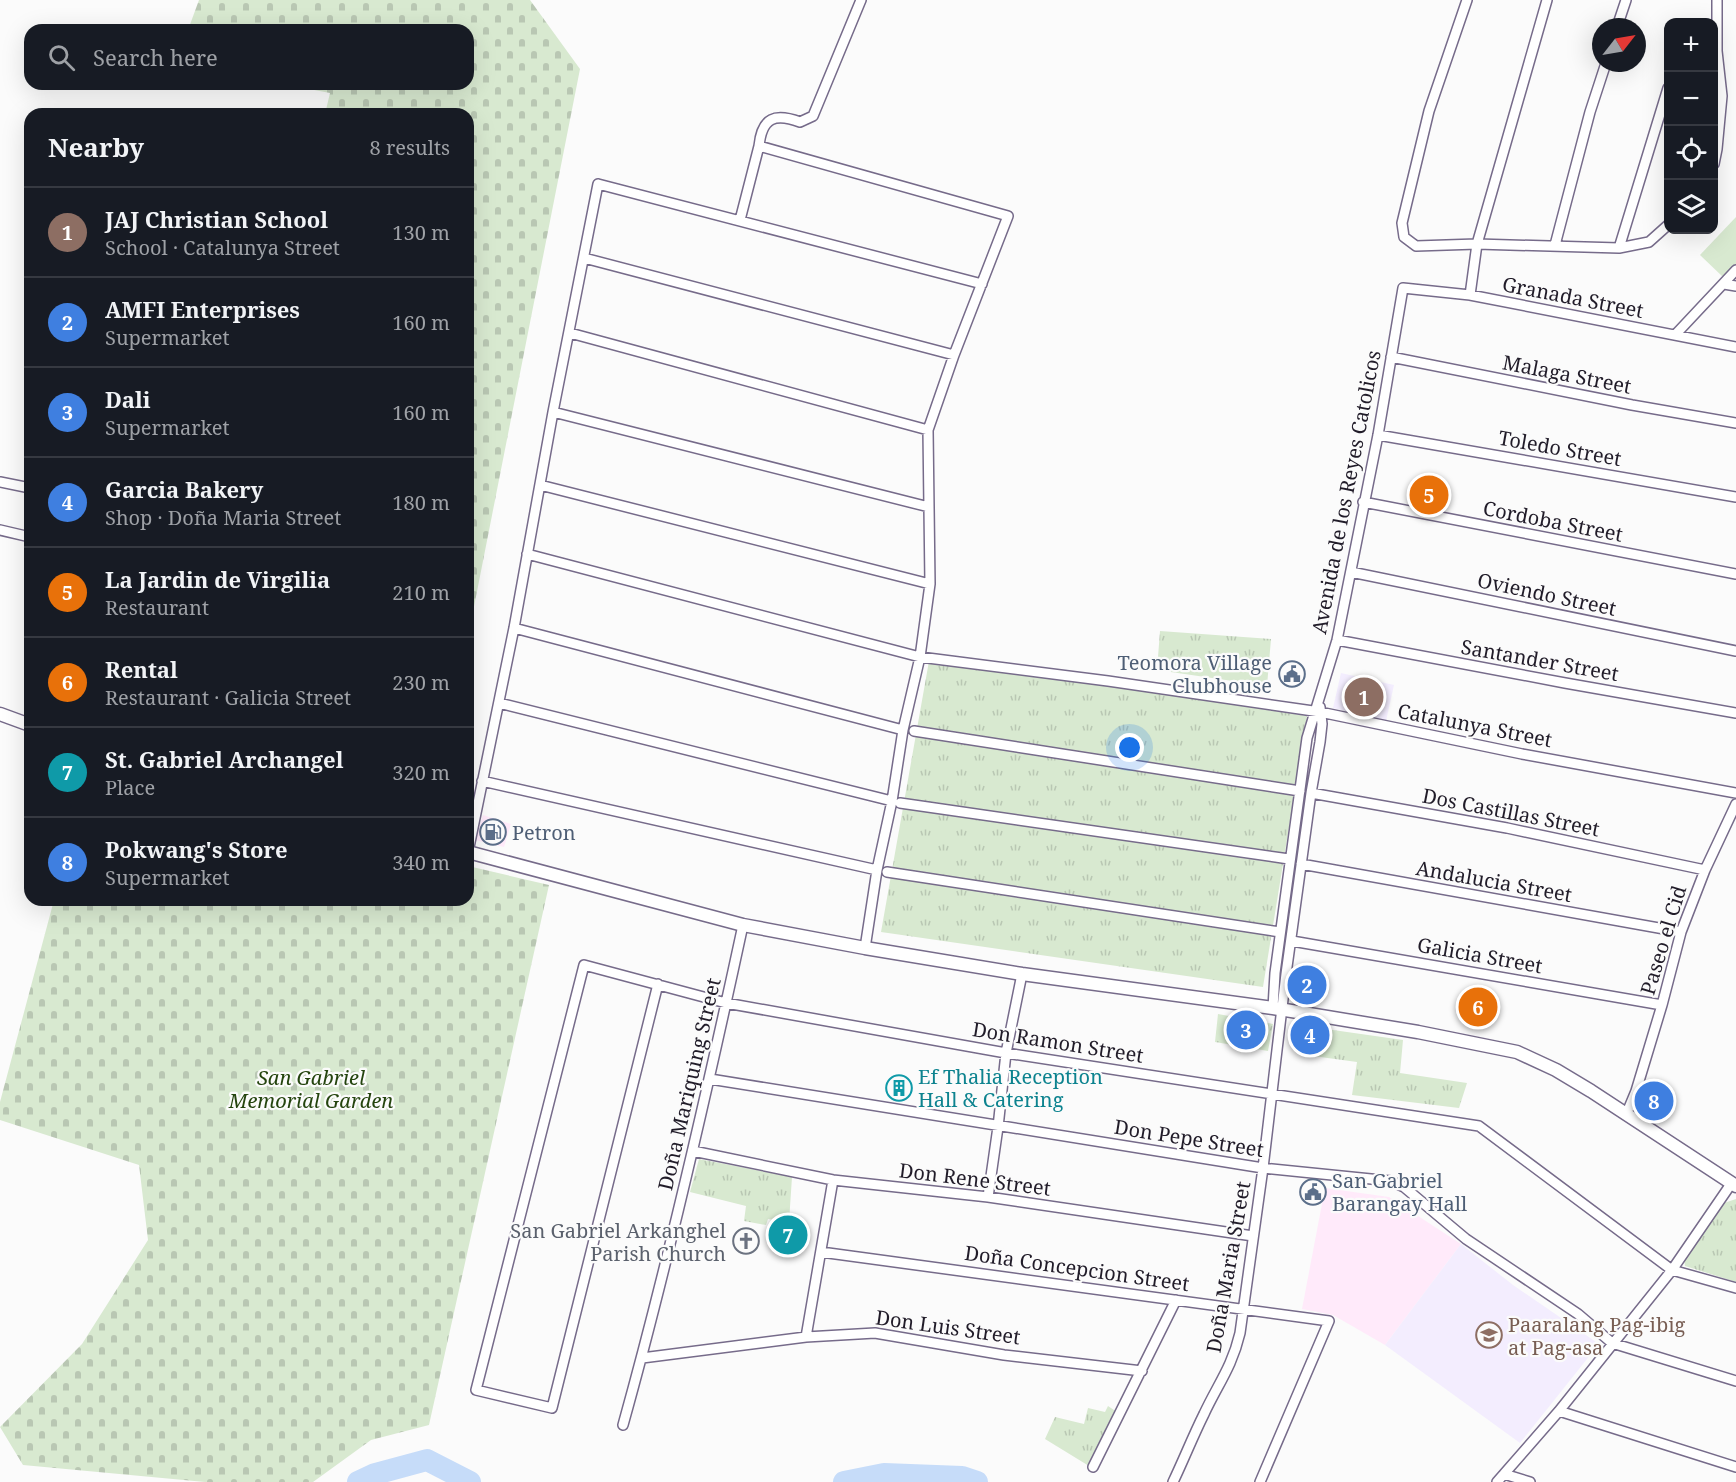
<!DOCTYPE html>
<meta charset="utf-8">
<style>
:root{--surface:#171b24;--page:#20242c;--text:#f1f3f6;--muted:#9ea1a6;--line:#363941;--accent:#ea580c}
body{margin:0;font-family:"Noto Serif",serif;background:var(--page);color:var(--text)}
.controls{position:absolute;right:18px;top:18px;display:grid;overflow:hidden;border-radius:12px;box-shadow:0 6px 24px #0002}
.controls button{width:54px;height:54px;display:grid;place-items:center;padding:0;border:0;border-bottom:2px solid var(--line);background:var(--surface);color:var(--text);font:30px sans-serif}
.compass{position:absolute;left:1592px;top:18px;width:54px;height:54px;border-radius:50%;background:var(--surface);box-shadow:0 6px 24px #0002;rotate:59deg}
.you{position:absolute;left:1130px;top:748px;width:21px;height:21px;margin:-15px;border:4px solid #fff;border-radius:50%;background:#1a73e8;box-shadow:0 0 0 9px #1a73e833}
.badge{display:grid;place-items:center;width:39px;height:39px;border-radius:50%;background:var(--accent);color:#fff;font-size:20px;font-weight:700}
.pin{position:absolute;translate:-50% -50%;border:3px solid #fff;box-shadow:0 2px 6px #0006}
.list{margin:0;padding:0;list-style:none}
h2{display:flex;justify-content:space-between;align-items:center;height:78px;margin:0;padding:0 24px;font-size:26px}
h2 small{font-size:20px;font-weight:400;color:var(--muted)}
.list li{display:grid;grid-template-columns:39px 1fr auto;gap:18px;align-items:center;box-sizing:border-box;height:90px;padding:0 24px;border-top:2px solid var(--line)}
.list b{display:block;font-size:22px;white-space:nowrap}
.list p{margin:0;font-size:20px;white-space:nowrap;color:var(--muted)}
.list em{font-size:20px;font-style:normal;color:var(--muted)}
.icon{flex:none;width:33px;height:33px;fill:none;stroke:currentColor;stroke-width:2;stroke-linecap:round;stroke-linejoin:round}
.map{position:relative;flex:none;width:1736px;height:1482px;overflow:hidden}
.search{position:absolute;background:var(--surface);box-shadow:0 6px 24px #0002;left:24px;top:24px;width:450px;height:66px;display:flex;align-items:center;gap:15px;box-sizing:border-box;padding:0 21px;border-radius:18px;color:var(--muted);font-size:22px}
.panel{position:absolute;background:var(--surface);box-shadow:0 6px 24px #0002;left:24px;top:108px;width:450px;height:798px;border-radius:18px}
.map>svg:first-child{display:block}
.commercial{fill:#ffeafa}
.built{fill:#f3edfe}
.grass{fill:url(#grass-tufts)}
.cemetery{fill:url(#cemetery-stones)}
.garden{fill:#d8e9d0}
.lines{fill:none;stroke-linecap:round;stroke-linejoin:round}
.river{stroke:#c6dcf9;stroke-width:22}
.minor-casing{stroke:#766b8a;stroke-width:12}
.tertiary-casing{stroke:#766b8a;stroke-width:15}
.minor{stroke:#fff;stroke-width:9}
.tertiary{stroke:#fff;stroke-width:12}
.labels{text-anchor:middle;dominant-baseline:central;stroke-width:4.5;stroke-linejoin:round;paint-order:stroke}
.street-label{font-size:20px;fill:#211c29;stroke:#fbfbfb}
.service-label{font-size:20px;fill:#4e5e75;stroke:#fbfbfb;text-anchor:start}
.culture-label{font-size:20px;fill:#0d838f;stroke:#fbfbfb;text-anchor:start}
.park-label{font-size:20px;font-style:italic;fill:#24440e;stroke:#fbfbfb}
.worship-label{font-size:20px;fill:#5b616d;stroke:#fbfbfb;text-anchor:end}
.education-label{font-size:20px;fill:#785e54;stroke:#fbfbfb;text-anchor:start}
</style>
<div class="map">
<svg width="1736" height="1482" viewBox="0 0 1736 1482">
<defs>
<pattern id="grass-tufts" width="24" height="20" patternUnits="userSpaceOnUse" patternTransform="scale(1.5)"><rect width="24" height="20" fill="#d8e9d0"/><path d="M3 7l-1-3M5 7V3M7 7l1-3M15 17l-1-3M17 17v-4M19 17l1-3" fill="none" stroke="#b9c7b3"/></pattern>
<pattern id="cemetery-stones" width="16" height="16" patternUnits="userSpaceOnUse" patternTransform="scale(1.5)"><rect width="16" height="16" fill="#d8e9d0"/><path d="M2 7V4a2 2 0 0 1 4 0v3zM10 15v-3a2 2 0 0 1 4 0v3z" fill="#b9c7b3"/></pattern>
</defs>
<rect width="100%" height="100%" fill="#fbfbfb"/>
<!-- commercial -->
<path class="commercial" d="M483 815 511 824 504 847 475 840Z
M1325 1188 1389 1197 1461 1244 1385 1345 1333 1315 1302 1309Z"/>
<!-- built -->
<path class="built" d="M1341 673 1394 685 1386 721 1333 708Z
M1461 1244 1513 1285 1599 1344 1520 1443 1385 1345Z"/>
<!-- grass -->
<path class="grass" d="M1160 631 1271 639 1267 686 1157 670Z
M929 661 1153 692 1307 716 1263 987 881 932Z
M1218 1014 1273 1024 1268 1051 1215 1042Z
M1319 1028 1403 1040 1400 1073 1467 1083 1459 1108 1352 1095 1357 1062 1313 1056Z
M699 1159 792 1177 789 1222 768 1219 766 1225 744 1221 746 1206 690 1192Z
M1736 1199V1282L1685 1266 1684 1259 1724 1203Z
M1108 1406 1117 1412 1089 1466 1045 1439 1055 1417 1084 1424 1088 1408 1105 1412Z"/>
<!-- cemetery -->
<path class="cemetery" d="M199 0H530L580 69 468 637V114H325L330 93 283 84H468V30H188Z
M468 866 549 885 429 1425 371 1440 313 1482H205L23 1465 0 1427 82 1344 148 1240 139 1165 0 1120V1102L54 900H108L122 905 124 900H468Z"/>
<!-- garden -->
<path class="garden" d="M1736 217V264L1723 277 1700 255Z"/>
<g class="lines">
<!-- river -->
<path class="river" d="M358 1482 375 1474 427 1460 470 1482
M844 1482 884 1474 962 1477 977 1482"/>
<!-- minor casing -->
<g class="minor-casing">
<path id="minor" d="M1467 0 1429 111 1402 223 1404 237 1416 246 1477 244 1619 248 1649 242 1668 225
M1617 27 1626 0
M759 146C762 117 775 113 800 122L813 116 861 0
M1714 164 1717 149 1722 96 1717 51V0
M740 220 759 146 1008 216 954 355 928 430 930 584 920 657 903 730 892 801 877 870 865 948
M1555 245 1590 112 1606 63
M1619 248 1668 88
M584 258 954 355
M1724 284 1736 286
M1470 295 1477 244 1547 0
M570 333 928 430
M1675 335 1736 270
M1391 357 1632 405 1736 423
M553 412 929 507
M1378 435 1736 497
M0 482 30 488
M540 485 930 584
M1363 502 1736 574
M0 530 30 537
M527 554 920 657 1108 681 1320 712 1522 754 1736 793
M1351 572 1736 651
M514 628 903 730
M1337 640 1565 683 1736 713
M499 703 892 801
M914 731 1300 791
M482 781 877 870
M1311 793 1507 828 1705 870
M900 803 1289 859
M468 852 514 628 553 412 598 184 982 284
M1301 864 1681 932
M887 872 1280 932
M1292 941 1662 1005
M658 984 552 1408 476 1390 584 965 726 1003 1006 1053 1479 1126 1672 1270 1736 1288
M1273 1008 1275 973 1307 738 1337 640 1378 435 1403 288 1470 295 1736 347
M710 1079 1263 1168 1391 1181 1404 1187 1466 1239 1578 1314 1612 1343 1736 1381
M1626 1115 1636 1091 1662 1005 1681 932 1705 870 1736 804
M693 1151 833 1180 988 1197 1253 1236
M988 1197 998 1127 1006 1053 1022 974
M821 1252 1329 1321 1260 1482
M806 1337 833 1180
M642 1358 806 1337 875 1333 1004 1355 1142 1371
M1559 1411 1736 1467
M623 1425C669 1260 707 1092 743 925
M1093 1467 1176 1300
M1504 1474 1530 1482
M1173 1482C1184 1459 1193 1436 1204 1414 1218 1384 1232 1367 1240 1333L1263 1168 1286 974 1311 793 1320 742 1322 724 1320 707
M1497 1482 1559 1411 1672 1270 1731 1184"/>
</g>
<!-- tertiary casing -->
<g class="tertiary-casing">
<path id="tertiary" d="M0 714 30 725
M468 852 743 925 865 948 1022 974 1273 1008 1418 1032 1517 1052 1556 1070 1591 1091 1736 1186"/>
</g>
<!-- minor -->
<use href="#minor" class="minor"/>
<!-- tertiary -->
<use href="#tertiary" class="tertiary"/>
</g>
<!-- icons -->
<defs>
<g id="civic-ring" transform="scale(1.35)"><circle r="9.5" fill="#fbfbfb" stroke="#5c6f8a" stroke-width="1.5"/><path d="M-.6-6.5H3V-4.5H.6V-3L4-1V1h2V6H-6V1h2V-1L-.6-3ZM-1.2 2.5V6h2.4V2.5Z" fill="#5c6f8a"/></g>
<g id="fuel-ring" transform="scale(1.35)"><circle r="9.5" fill="#fbfbfb" stroke="#5c6f8a" stroke-width="1.5"/><path d="M-5.5-6h7V0h2V4h1.3V-2.5L3-4.5l.8-.8L6-3V5H2.5V1h-1V6h-7ZM-4.2-4.7v3.2H.2V-4.7Z" fill="#5c6f8a"/></g>
<g id="building-ring" transform="scale(1.35)"><circle r="9.5" fill="#fbfbfb" stroke="#0f9aa8" stroke-width="1.5"/><path d="M-4-6H4V6H1V3H-1V6H-4ZM-2.5-4.3h1.7v1.8h-1.7ZM.8-4.3h1.7v1.8H.8ZM-2.5-1h1.7V.8h-1.7ZM.8-1h1.7V.8H.8Z" fill="#0f9aa8"/></g>
<g id="church-ring" transform="scale(1.35)"><circle r="9.5" fill="#fbfbfb" stroke="#6b7280" stroke-width="1.5"/><path d="M-1.2-6h2.4v3.5h3.3v2.4h-3.3V6h-2.4V-.1h-3.3v-2.4h3.3Z" fill="#6b7280"/></g>
<g id="school-ring" transform="scale(1.35)"><circle r="9.5" fill="#fbfbfb" stroke="#8d6e63" stroke-width="1.5"/><path d="M0-5L7-2L0 1L-7-2ZM-4 1L0 2.5L4 1V4Q0 6-4 4Z" fill="#8d6e63"/></g>
</defs>
<g fill-rule="evenodd">
<use href="#civic-ring" x="1292" y="674"/>
<use href="#fuel-ring" x="493" y="832"/>
<use href="#building-ring" x="899" y="1088"/>
<use href="#civic-ring" x="1313" y="1192"/>
<use href="#church-ring" x="746" y="1241"/>
<use href="#school-ring" x="1489" y="1335"/>
</g>
<g class="labels">
<!-- street labels -->
<g class="street-label">
<text transform="translate(1573 297) rotate(11)">Granada Street</text>
<text transform="translate(1567 374) rotate(11)">Malaga Street</text>
<text transform="translate(1560 448) rotate(10)">Toledo Street</text>
<text transform="translate(1346 492) rotate(-79)">Avenida de los Reyes Catolicos</text>
<text transform="translate(1553 521) rotate(11)">Cordoba Street</text>
<text transform="translate(1547 594) rotate(12)">Oviendo Street</text>
<text transform="translate(1540 660) rotate(10)">Santander Street</text>
<text transform="translate(1475 725) rotate(11)">Catalunya Street</text>
<text transform="translate(1511 812) rotate(11)">Dos Castillas Street</text>
<text transform="translate(1494 881) rotate(10)">Andalucia Street</text>
<text transform="translate(1663 940) rotate(-73)">Paseo el Cid</text>
<text transform="translate(1480 955) rotate(10)">Galicia Street</text>
<text transform="translate(1058 1042) rotate(9)">Don Ramon Street</text>
<text transform="translate(689 1084) rotate(-77)">Doña Mariquing Street</text>
<text transform="translate(1189 1138) rotate(9)">Don Pepe Street</text>
<text transform="translate(975 1179) rotate(7)">Don Rene Street</text>
<text transform="translate(1228 1267) rotate(-80)">Doña Maria Street</text>
<text transform="translate(1077 1268) rotate(8)">Doña Concepcion Street</text>
<text transform="translate(948 1327) rotate(8)">Don Luis Street</text>
</g>
<!-- service labels -->
<g class="service-label">
<text x="1272" y="662" text-anchor="end">Teomora Village<tspan x="1272" dy="23">Clubhouse</tspan></text>
<text x="512" y="832">Petron</text>
<text x="1332" y="1180">San Gabriel<tspan x="1332" dy="23">Barangay Hall</tspan></text>
</g>
<!-- culture labels -->
<g class="culture-label">
<text x="918" y="1076">Ef Thalia Reception<tspan x="918" dy="23">Hall &amp; Catering</tspan></text>
</g>
<!-- park labels -->
<g class="park-label">
<text x="311" y="1077">San Gabriel<tspan x="311" dy="23">Memorial Garden</tspan></text>
</g>
<!-- worship labels -->
<g class="worship-label">
<text x="726" y="1230">San Gabriel Arkanghel<tspan x="726" dy="23">Parish Church</tspan></text>
</g>
<!-- education labels -->
<g class="education-label">
<text x="1508" y="1324">Paaralang Pag-ibig<tspan x="1508" dy="23">at Pag-asa</tspan></text>
</g>
</g>
</svg>
<div class="controls">
<button>+</button>
<button>−</button>
<button><svg class="icon" aria-label="locate" viewBox="0 0 24 24"><circle cx="12" cy="12" r="6"/><path d="M12 2v4M12 18v4M2 12h4M18 12h4"/></svg></button>
<button><svg class="icon" aria-label="layers" viewBox="0 0 24 24"><path d="M12 4l9 5-9 5-9-5zM3 14l9 5 9-5"/></svg></button>
</div>
<svg class="compass" viewBox="-18 -18 36 36"><path d="M0-13l5 13h-10z" fill="#e53935"/><path d="M0 13l5-13h-10z" fill="#9ea1a6"/></svg>
<div class="you"></div>
<div class="pin badge" style="left:1364px;top:697px;background:#8d6e63">1</div>
<div class="pin badge" style="left:1307px;top:985px;background:#3f7fe0">2</div>
<div class="pin badge" style="left:1246px;top:1030px;background:#3f7fe0">3</div>
<div class="pin badge" style="left:1310px;top:1035px;background:#3f7fe0">4</div>
<div class="pin badge" style="left:1429px;top:495px;background:#e8710a">5</div>
<div class="pin badge" style="left:1478px;top:1007px;background:#e8710a">6</div>
<div class="pin badge" style="left:788px;top:1235px;background:#0f9aa8">7</div>
<div class="pin badge" style="left:1654px;top:1101px;background:#3f7fe0">8</div>
<div class="search"><svg class="icon" aria-label="search" viewBox="0 0 24 24"><circle cx="10" cy="10" r="6"/><path d="M15 15l6 6"/></svg>Search here</div>
<section class="panel">
<h2>Nearby<small>8 results</small></h2>
<ul class="list">
<li><span class="badge" style="background:#8d6e63">1</span><div><b>JAJ Christian School</b><p>School · Catalunya Street</p></div><em>130 m</em></li>
<li><span class="badge" style="background:#3f7fe0">2</span><div><b>AMFI Enterprises</b><p>Supermarket</p></div><em>160 m</em></li>
<li><span class="badge" style="background:#3f7fe0">3</span><div><b>Dali</b><p>Supermarket</p></div><em>160 m</em></li>
<li><span class="badge" style="background:#3f7fe0">4</span><div><b>Garcia Bakery</b><p>Shop · Doña Maria Street</p></div><em>180 m</em></li>
<li><span class="badge" style="background:#e8710a">5</span><div><b>La Jardin de Virgilia</b><p>Restaurant</p></div><em>210 m</em></li>
<li><span class="badge" style="background:#e8710a">6</span><div><b>Rental</b><p>Restaurant · Galicia Street</p></div><em>230 m</em></li>
<li><span class="badge" style="background:#0f9aa8">7</span><div><b>St. Gabriel Archangel</b><p>Place</p></div><em>320 m</em></li>
<li><span class="badge" style="background:#3f7fe0">8</span><div><b>Pokwang's Store</b><p>Supermarket</p></div><em>340 m</em></li>
</ul>
</section>
</div>
